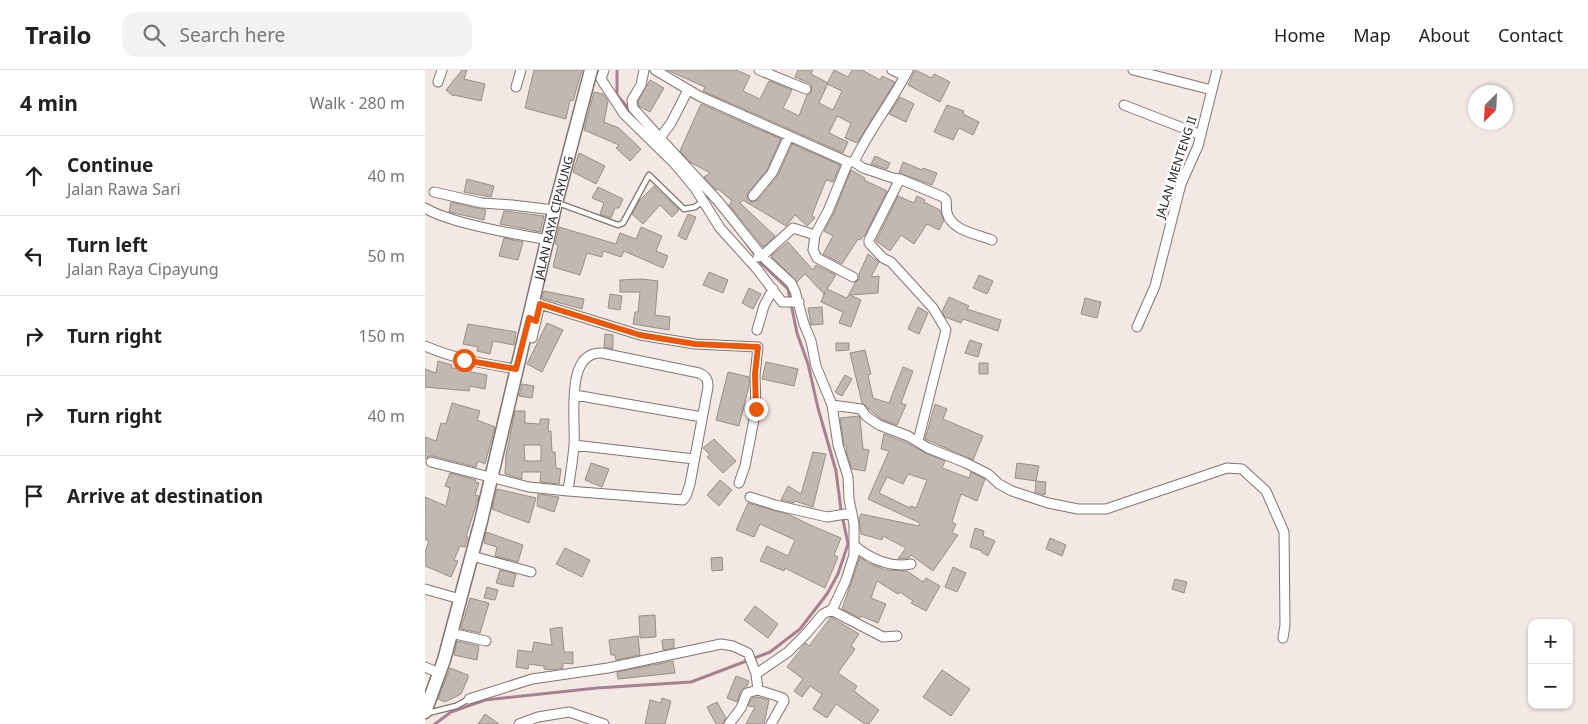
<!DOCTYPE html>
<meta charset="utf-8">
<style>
:root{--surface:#fff;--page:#f2f2f2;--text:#202124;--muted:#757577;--line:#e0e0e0}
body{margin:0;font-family:"Noto Sans",sans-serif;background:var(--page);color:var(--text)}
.controls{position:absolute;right:15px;bottom:15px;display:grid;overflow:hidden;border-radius:10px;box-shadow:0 1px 4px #0004}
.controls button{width:45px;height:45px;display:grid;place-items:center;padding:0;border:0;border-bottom:1px solid var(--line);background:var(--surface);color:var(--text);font:25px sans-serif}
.compass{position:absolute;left:1043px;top:15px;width:45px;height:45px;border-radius:50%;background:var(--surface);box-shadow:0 1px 4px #0004;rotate:204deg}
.stop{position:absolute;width:15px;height:15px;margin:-11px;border:4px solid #ea580c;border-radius:50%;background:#fff}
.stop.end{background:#ea580c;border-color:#fff;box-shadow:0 1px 5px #0008}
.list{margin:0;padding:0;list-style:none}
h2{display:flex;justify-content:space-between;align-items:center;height:65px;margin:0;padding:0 20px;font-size:21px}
h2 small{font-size:16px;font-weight:400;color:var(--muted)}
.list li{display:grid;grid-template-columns:32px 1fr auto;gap:15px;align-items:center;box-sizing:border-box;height:80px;padding:0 20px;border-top:1px solid var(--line)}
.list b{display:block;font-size:19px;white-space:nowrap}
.list p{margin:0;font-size:16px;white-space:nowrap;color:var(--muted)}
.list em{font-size:16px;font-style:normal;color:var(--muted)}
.icon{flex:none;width:28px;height:28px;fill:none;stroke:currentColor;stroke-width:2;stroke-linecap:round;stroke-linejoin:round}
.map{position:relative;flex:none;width:1163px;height:654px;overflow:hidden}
header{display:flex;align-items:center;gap:30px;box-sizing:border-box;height:70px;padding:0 25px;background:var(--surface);border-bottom:1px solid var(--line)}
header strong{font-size:24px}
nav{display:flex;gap:28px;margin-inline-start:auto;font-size:18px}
.search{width:350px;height:45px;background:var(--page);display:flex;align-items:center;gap:12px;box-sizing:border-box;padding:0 18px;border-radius:15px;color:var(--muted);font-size:19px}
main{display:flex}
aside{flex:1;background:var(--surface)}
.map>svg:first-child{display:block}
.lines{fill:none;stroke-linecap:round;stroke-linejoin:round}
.stream{stroke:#a98091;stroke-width:3}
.building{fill:#c2b8b1;stroke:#988f88;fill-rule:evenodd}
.service-casing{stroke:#807571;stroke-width:7}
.minor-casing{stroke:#807571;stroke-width:11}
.secondary-casing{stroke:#807571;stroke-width:15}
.service{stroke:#fff;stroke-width:4.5}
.minor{stroke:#fff;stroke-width:9}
.secondary{stroke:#fff;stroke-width:12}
.route{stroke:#ea580c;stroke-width:6}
.labels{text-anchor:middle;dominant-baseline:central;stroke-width:5;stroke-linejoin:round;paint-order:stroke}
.street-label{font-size:12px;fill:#272321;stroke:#fff}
</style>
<header>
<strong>Trailo</strong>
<div class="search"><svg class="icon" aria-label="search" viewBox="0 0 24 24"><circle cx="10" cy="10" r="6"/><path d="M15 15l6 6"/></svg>Search here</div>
<nav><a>Home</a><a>Map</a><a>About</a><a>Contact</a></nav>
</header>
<main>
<aside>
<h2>4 min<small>Walk · 280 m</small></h2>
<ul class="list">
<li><svg class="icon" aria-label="ahead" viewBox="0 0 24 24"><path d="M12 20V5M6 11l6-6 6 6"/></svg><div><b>Continue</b><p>Jalan Rawa Sari</p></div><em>40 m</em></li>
<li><svg class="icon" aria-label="left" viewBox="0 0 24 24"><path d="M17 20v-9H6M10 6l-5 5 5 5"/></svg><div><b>Turn left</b><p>Jalan Raya Cipayung</p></div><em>50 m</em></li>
<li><svg class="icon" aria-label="right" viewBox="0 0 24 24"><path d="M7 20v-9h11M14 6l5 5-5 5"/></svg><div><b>Turn right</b></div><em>150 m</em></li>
<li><svg class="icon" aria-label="right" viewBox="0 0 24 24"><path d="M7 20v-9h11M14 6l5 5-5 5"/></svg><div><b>Turn right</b></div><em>40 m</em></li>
<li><svg class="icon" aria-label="arrive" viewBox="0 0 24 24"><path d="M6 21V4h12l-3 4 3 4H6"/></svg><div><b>Arrive at destination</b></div></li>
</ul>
</aside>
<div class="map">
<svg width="1163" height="654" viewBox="0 0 1163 654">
<rect width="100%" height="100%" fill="#f4e8e4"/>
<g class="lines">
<!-- stream -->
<path class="stream" d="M192 0V25L216 53
M322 174 337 194 363 219 372 263 383 294 393 338 411 401 416 440
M10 654 26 642 60 630 172 618 266 612 345 582 375 559 402 524 413 504 423 474 418 450"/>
</g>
<!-- building -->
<path class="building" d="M37 0H42L39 9 60 14 56 31 29 25 28 26 21 20Z
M109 0H157L148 31 145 30 141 49 100 38Z
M242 0H311L325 6 318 21 335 29 344 11 367 20 358 38 374 46 382 25 385 24 387 19 386 14 370 7 373 0H388L386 4 403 13 394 33 408 40 417 21 402 14 409 0 423 7 427 0H437L455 10 457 6 470 12 432 73 420 68 426 53 412 46 404 63 423 72 418 83 278 21 280 17Z
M490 0 507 8 509 4 525 12 515 32 483 15Z
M225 10 239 18 225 42 214 36 213 31Z
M169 22 178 24 183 31 179 52 194 58 216 79 205 91 191 78 194 75 159 60Z
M475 27 489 34 481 52 464 44Z
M276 34 356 69 342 100 323 122 322 129 326 132 333 130 352 107 367 74 415 95 408 112 401 110 387 145 390 148 382 156 370 145 361 156 318 130 315 133 350 166 338 177 304 135 307 131 293 119 291 120 279 107 285 103 265 92 255 81Z
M522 35 539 41 538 44 554 52 548 65 534 58 528 70 509 62Z
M154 83 180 96 171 114 148 102Z
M450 86 465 93 462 99 446 94Z
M478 92 497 100 498 98 512 103 507 115 474 103Z
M426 100 440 108 439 110 462 121 440 165 435 170 433 169 417 194 398 184 408 166 399 161 409 143Z
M42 109 69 116 66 127 39 122Z
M229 116 254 140 247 147 235 135 218 154 207 144 214 131Z
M173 117 198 129 194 138H190L186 148 175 144 179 133 167 128Z
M473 126 489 133 492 126 500 130 499 132 515 140 519 150 514 160 502 154 489 174 476 165 465 181 451 171Z
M26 132 61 140 59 150 24 142Z
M79 141 119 146 115 162 75 154Z
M263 144 271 147 261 170 253 166Z
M134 157 191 174 195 163 211 169 216 157 237 166 231 181 243 186 238 198 199 181 196 187 178 181 177 187 162 183 155 205 128 197 133 175 130 174Z
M79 168 98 172 93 190 74 186Z
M363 172 388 200 391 195 411 205 402 219 422 228 430 213 434 209V204L443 184 454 192 446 207 454 206 453 223 425 225 436 230 426 257 414 253 418 242 396 232 400 222 399 224 380 204 372 212 346 186Z
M284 202 303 210 298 223 278 215Z
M554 205 568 211 562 224 548 218Z
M216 209 233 211 230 245 245 247 244 260 208 254 210 242H213L215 222H195V210Z
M324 218 336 224 328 239 317 233Z
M119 221 159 229 157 239 117 228Z
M185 224 197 226 195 240 183 238Z
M524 227 544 236 542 239 576 250 573 261 538 249 536 253 520 247 517 242Z
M660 228 676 232 672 248 656 244Z
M397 237 398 254 386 255 383 238Z
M493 237 503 243 494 264 483 259Z
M122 253 138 260 117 302 102 294Z
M43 254 91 262 89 275 68 271 65 284 52 281 53 277 38 274Z
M180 264 188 265V279L179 277Z
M545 270 557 274 553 287 540 283Z
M411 273H424V280L411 281Z
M440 280 446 304 443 305 448 328 464 333 478 297 488 301 476 333 481 335 472 355 456 349 437 333 425 283Z
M13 291 27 295 26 298 46 299V302L62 305 60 319 45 316 44 321 0 317V299L11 303Z
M341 292 373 299 369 316 337 309Z
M554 293H563V304H554Z
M303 302 324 307V316L314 356 291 350Z
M420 305 427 309 417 326 410 322Z
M97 314 109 316 107 328 94 326Z
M27 333 55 341 52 350 70 357 60 394 53 391 51 397 8 386H4L0 389V367L11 371 16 353 21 354Z
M510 334 522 339 518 349 558 366 548 390 500 369Z
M90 341H100V353L115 354V349H124L123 361H126L127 382H130L131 398 136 399 134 414 115 412 116 402H97V409L80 404 81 385ZM99 375H116V391H100Z
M434 346 435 349 438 379 444 380 440 401 427 399 421 381 422 376H420L419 374 415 348Z
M459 364 480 372 500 383 520 391 517 398 544 408 546 402 560 409 552 431 536 424 527 452 531 454 527 463 533 465 508 501 486 485 484 488 473 489 481 478 458 466 457 470 436 464 434 448 436 444 494 456 495 453 443 429 464 381 456 379ZM483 404 502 410 491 438 486 436 485 438 454 423 462 407 478 414Z
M289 369 311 391 298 403 282 387 285 385 278 378Z
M388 382 401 384 388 437 370 431 369 433 356 430 363 416 376 424Z
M166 393 184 399 177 417 160 410Z
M592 393 614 396 611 411 590 408Z
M25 403 51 410 50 412 54 413 50 425 54 426 41 467H43L40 477 35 476 29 490 33 491 26 507 0 496V482L4 471 0 469V427L21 436 25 418 20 416Z
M295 410 307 420 294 436 282 425Z
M611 411 621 412 620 425 610 422Z
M72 419 111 428 104 453 67 439Z
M113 424 134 427 129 442 112 436Z
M323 433 365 445 383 454 416 468 409 485 413 487 400 518 360 498 359 501 335 491 342 476 363 486 370 470 335 454 329 467 311 460Z
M550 458 559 461 558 466 570 471 563 486 556 482 557 481 545 477Z
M61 462 98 475 93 492 70 486 72 477 59 473Z
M625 468 641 475 637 486 621 479Z
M140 478 165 490 157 507 131 494Z
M297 487 298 500 287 501 286 488Z
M435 487 443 493 461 500 482 501 498 512 501 508 515 516 501 541 486 533 488 531 475 522 473 524 452 511 446 528 461 534 453 553 436 546 435 548 417 539Z
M528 497 541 503 532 522 520 517Z
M75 500 91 504 88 517 71 513Z
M750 509 762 512 759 523 747 519Z
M62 517 73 520 70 530 59 528Z
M45 528 64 533 55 563 36 559Z
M330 536 353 554 343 568 319 550Z
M230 545 231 567 215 568 214 546Z
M406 547 434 564 426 576 430 579 413 603 432 616 429 621 454 640 444 654H440L411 634 402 648 388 639 397 624 385 616 377 627 369 621 378 609 362 597 381 573 384 576Z
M137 557 139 582H148V594L138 593V598L129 600 119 599V596L104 594 103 599 91 597 93 580 107 582 109 572 127 575 125 559Z
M213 566 215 585 191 590 190 585H186L184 570Z
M249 569V578L238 580 237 570Z
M32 571 54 576 52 590 29 585Z
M248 591 250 603 193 609 192 602Z
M25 598 43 605V608L36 624 20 632 13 629Z
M517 600 545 619 526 646 498 627Z
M311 606 324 611 322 616 316 620 312 632 302 628Z
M333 627 344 630 339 654H321L330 637 323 636 327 628Z
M237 628 246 631 240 654H220L225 630 236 633Z
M292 632 301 648 298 654H291L282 637Z
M60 644 74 654H53Z"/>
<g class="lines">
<!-- service casing -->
<g class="service-casing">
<path id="service" d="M133 133 193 155 198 153 224 105 259 139 270 137 278 131
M3 643 31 636 44 629"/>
</g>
<!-- minor casing -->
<g class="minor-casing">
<path id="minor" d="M179 0 176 9 199 44 249 93 270 118 295 158 332 199 357 232H374
M219 0 216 15 207 30 208 38 235 68
M230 0 274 26 423 92H429L438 98 468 108 475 109 518 127 521 130C522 134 521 139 522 143 527 161 552 164 567 170
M334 0 381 19
M467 0 480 6
M708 0 787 20
M13 12 17 0
M91 17 96 0
M263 20 246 53 235 68 293 131 337 186 366 213 370 221 379 254 386 271 391 296 407 335 413 375 423 407 424 429 429 454V485L421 510 409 536 406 540 398 544 381 564 363 582 331 604
M699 35 776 65
M429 92C444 60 467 32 483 0
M475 109 444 170V173L458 188 466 192 508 238 521 260 493 371
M9 122 57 133 87 135 129 140
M328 126 347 103 364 66
M0 138C11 145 24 148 36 152 65 160 94 165 124 170
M390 165 388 180 392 188 428 207
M333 187 337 186 368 158 390 165 403 141 423 92
M108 232 215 265 270 274 333 277 330 305 331 339 320 396 314 413
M712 257 730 216 756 114 773 76 792 0
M332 260 339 236 348 219
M107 268 115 234
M0 276C30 289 60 294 91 299
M150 325 277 347
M407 335 436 339 441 346 454 355 483 366 503 378 541 393 563 404 574 414 587 421 623 433 653 439H681L802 398 817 399 841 421 859 462 860 555 858 568
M149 375 269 389
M6 392 104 417 143 421C145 406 148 390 149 375 151 350 139 281 177 283L274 303C281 306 283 309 283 317L265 414 261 426 258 430 143 421
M325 427 350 435 402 447 427 443
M430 476C445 489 466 498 486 494
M47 486 106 502
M0 519 35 529
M406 540 458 567 472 566
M26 563 61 571
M0 597 14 603
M333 620 358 628 359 631 346 654
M44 629 107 609 183 598 296 574 308 576 323 583 331 604 333 620 322 623 316 638 304 654
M94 654 113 647 144 642 179 654"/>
</g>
<!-- secondary casing -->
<g class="secondary-casing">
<g id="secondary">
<path id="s1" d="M0 642 19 590 56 451 131 133 166 0"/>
</g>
</g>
<!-- service -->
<use href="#service" class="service"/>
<!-- minor -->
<use href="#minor" class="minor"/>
<!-- secondary -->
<use href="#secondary" class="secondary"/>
</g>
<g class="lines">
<!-- route -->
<path class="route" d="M39 290 91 299 104 248 111 251 115 234 215 265 270 274 333 277 330 304 331 339"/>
</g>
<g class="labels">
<!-- street labels -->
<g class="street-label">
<text transform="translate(751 97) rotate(-72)">JALAN MENTENG II</text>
<text stroke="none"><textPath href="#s1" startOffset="511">JALAN RAYA CIPAYUNG</textPath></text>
</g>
</g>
</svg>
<div class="controls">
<button>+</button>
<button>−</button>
</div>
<svg class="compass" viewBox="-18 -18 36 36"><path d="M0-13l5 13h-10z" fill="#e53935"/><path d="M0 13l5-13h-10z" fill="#757577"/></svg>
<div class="stop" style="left:39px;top:290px"></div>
<div class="stop end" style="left:331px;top:339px"></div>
</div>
</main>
